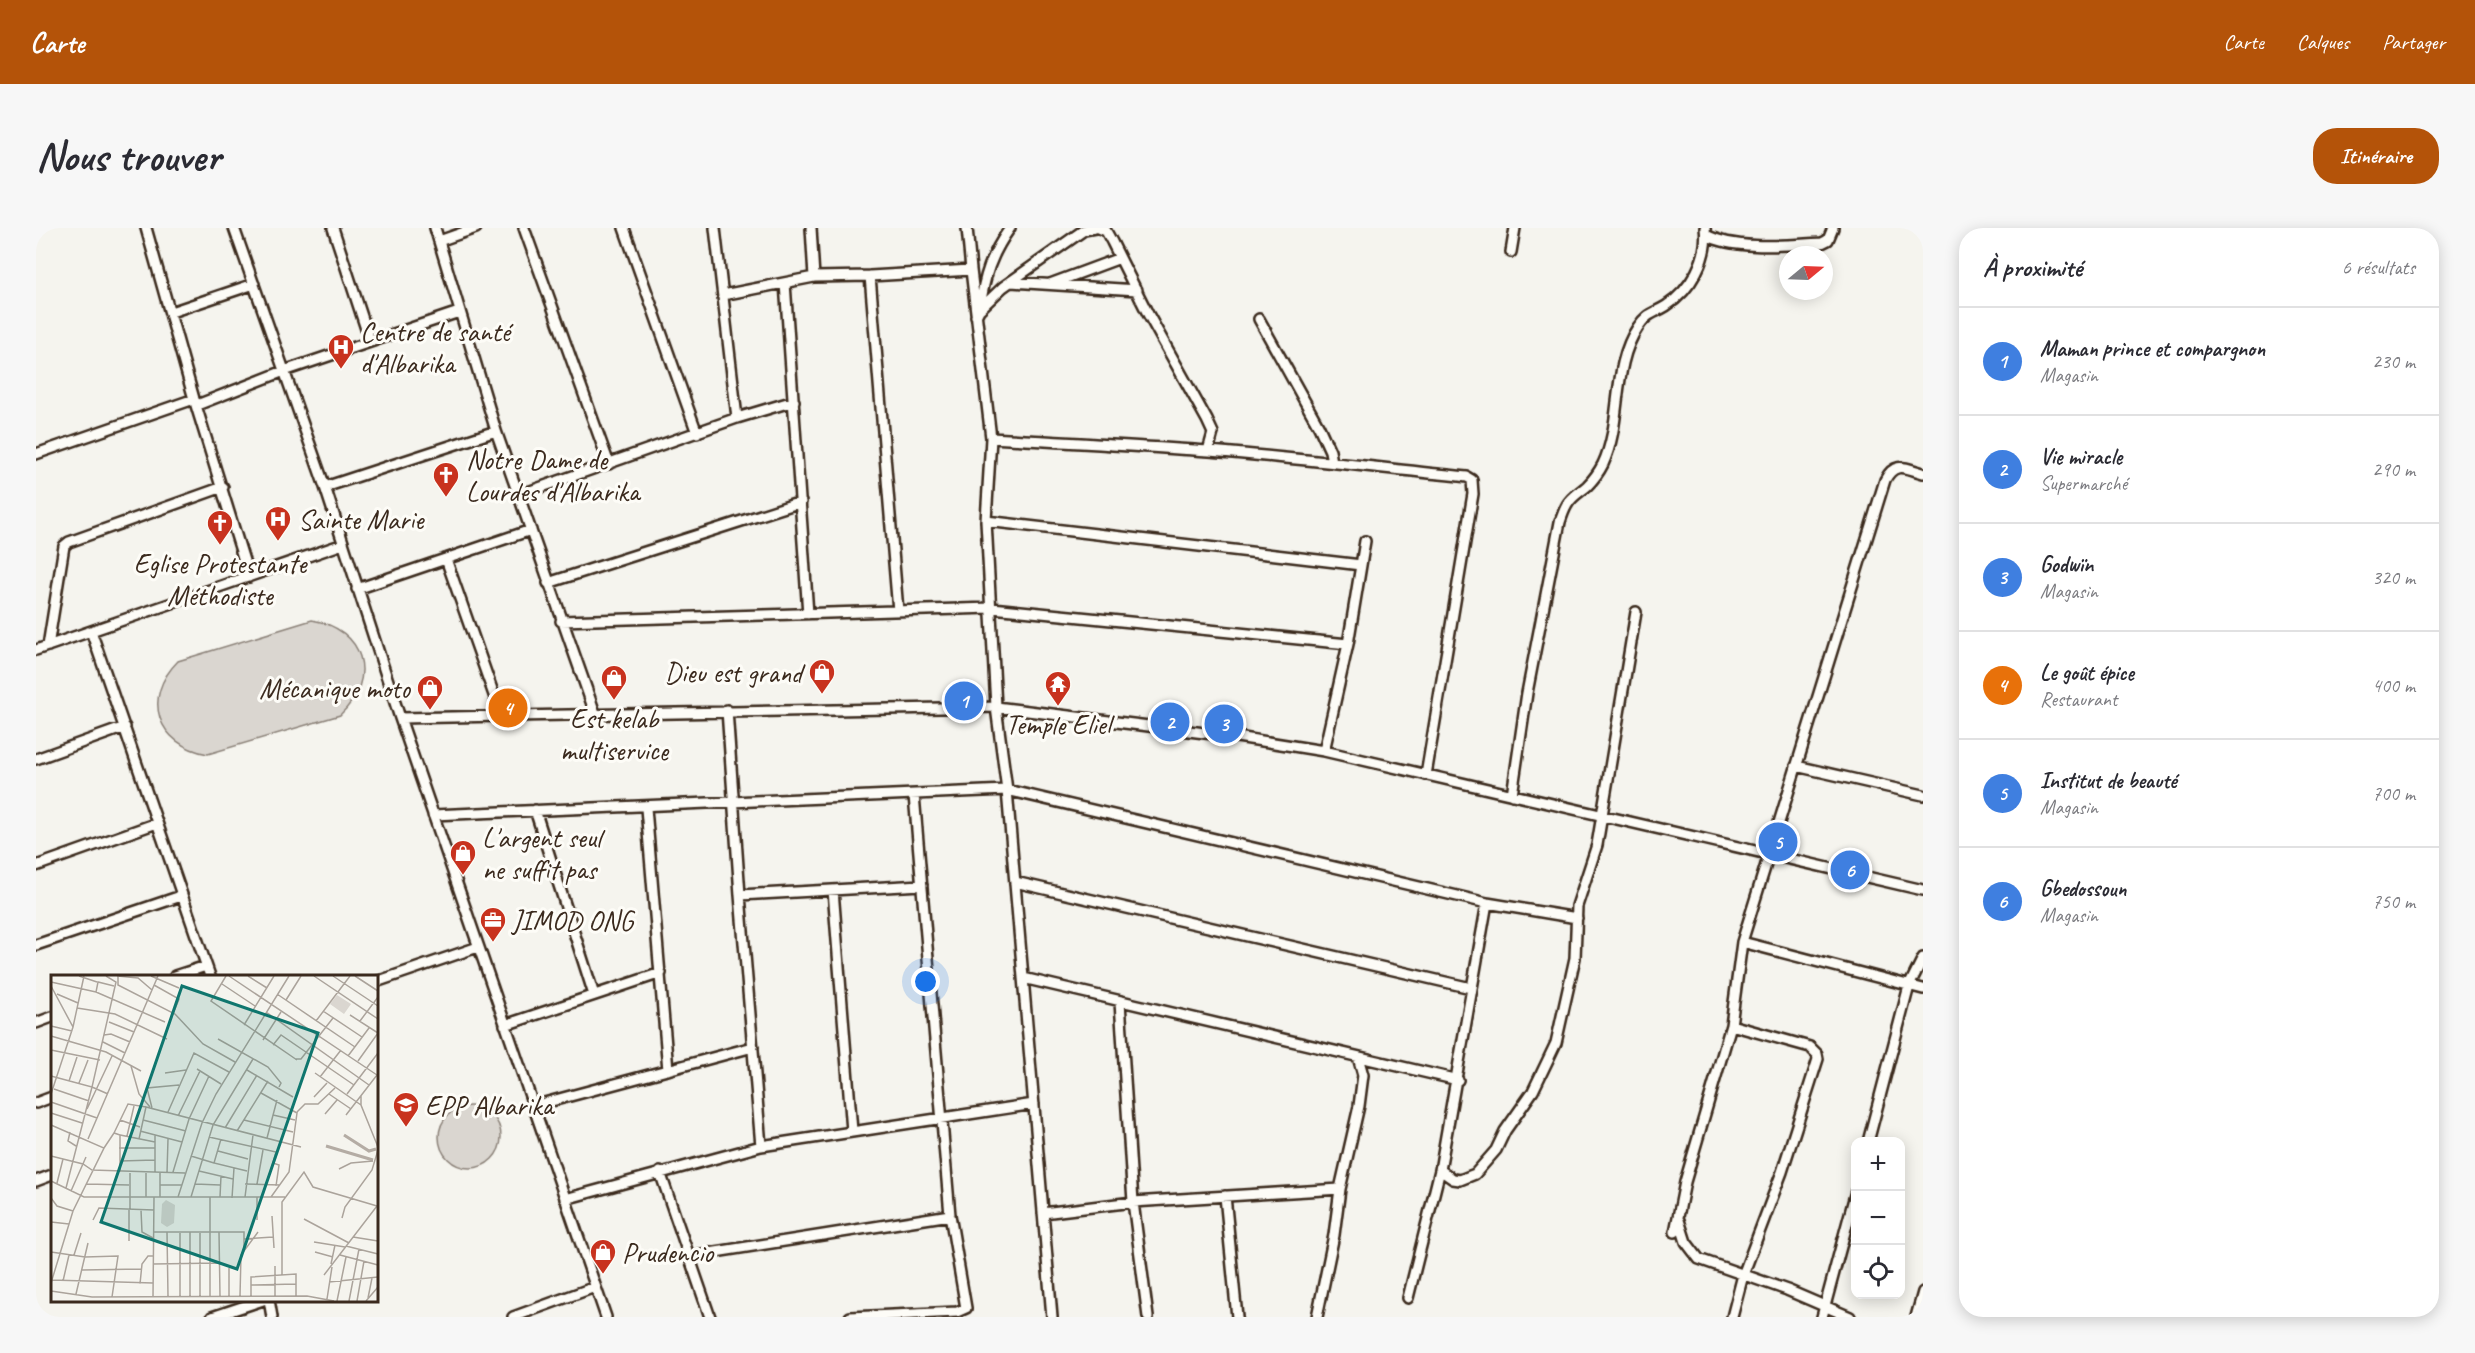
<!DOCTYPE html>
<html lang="fr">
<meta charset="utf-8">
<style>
:root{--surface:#fff;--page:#f7f7f7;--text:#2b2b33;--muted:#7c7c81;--line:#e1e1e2;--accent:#b45309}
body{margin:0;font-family:Caveat,sans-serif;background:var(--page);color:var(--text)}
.controls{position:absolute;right:18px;bottom:18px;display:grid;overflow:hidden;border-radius:12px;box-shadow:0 3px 15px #0003}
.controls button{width:54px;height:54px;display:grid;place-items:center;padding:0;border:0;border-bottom:2px solid var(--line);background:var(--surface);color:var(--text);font:30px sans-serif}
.compass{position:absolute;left:1743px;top:18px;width:54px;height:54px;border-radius:50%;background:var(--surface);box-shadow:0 3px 15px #0003;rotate:71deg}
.you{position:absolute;left:890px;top:754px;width:21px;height:21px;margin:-15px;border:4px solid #fff;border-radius:50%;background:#1a73e8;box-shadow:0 0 0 9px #1a73e833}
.badge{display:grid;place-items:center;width:39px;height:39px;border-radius:50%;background:var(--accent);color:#fff;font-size:20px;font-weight:700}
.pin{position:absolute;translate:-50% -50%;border:3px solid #fff;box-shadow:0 2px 6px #0006}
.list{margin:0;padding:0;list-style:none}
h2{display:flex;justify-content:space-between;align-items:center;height:78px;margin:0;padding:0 24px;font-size:26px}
h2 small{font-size:20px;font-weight:400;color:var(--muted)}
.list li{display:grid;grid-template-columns:39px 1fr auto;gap:18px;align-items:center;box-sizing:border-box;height:108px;padding:0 24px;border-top:2px solid var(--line)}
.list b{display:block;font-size:22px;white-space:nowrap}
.list p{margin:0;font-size:20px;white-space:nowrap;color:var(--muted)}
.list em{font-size:20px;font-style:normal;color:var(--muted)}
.icon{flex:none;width:33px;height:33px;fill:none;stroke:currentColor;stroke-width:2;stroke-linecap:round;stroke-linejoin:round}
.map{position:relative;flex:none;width:1887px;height:1089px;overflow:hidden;border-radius:24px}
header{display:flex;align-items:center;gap:36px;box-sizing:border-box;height:84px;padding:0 30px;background:var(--accent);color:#fff}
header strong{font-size:28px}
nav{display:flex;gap:33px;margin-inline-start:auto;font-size:21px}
.intro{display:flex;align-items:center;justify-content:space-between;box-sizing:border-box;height:144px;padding:0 36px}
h1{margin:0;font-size:42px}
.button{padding:15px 27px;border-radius:24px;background:var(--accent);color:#fff;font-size:21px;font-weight:700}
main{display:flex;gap:36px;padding:0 36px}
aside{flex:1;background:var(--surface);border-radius:24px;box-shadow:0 3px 15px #0003}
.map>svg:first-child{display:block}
.pitch{fill:#dad6d0;stroke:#8a8077;stroke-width:1.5}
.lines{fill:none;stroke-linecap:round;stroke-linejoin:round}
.minor-casing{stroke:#3b2a1e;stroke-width:14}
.minor{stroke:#fdfcf7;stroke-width:9}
.labels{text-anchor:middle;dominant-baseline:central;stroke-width:6;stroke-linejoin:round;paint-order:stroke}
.poi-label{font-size:28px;fill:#3b2a1e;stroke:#fdfcf7;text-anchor:start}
.inset-river{fill:none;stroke:#b4aca4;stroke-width:3}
.inset-road{fill:none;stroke:#aba39b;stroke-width:1.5}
.view{fill:#0f766e;fill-opacity:0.15;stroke:#0f766e;stroke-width:3}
.inset-edge{fill:none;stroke:#3b2a1e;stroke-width:3}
</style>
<header>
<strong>Carte</strong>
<nav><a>Carte</a><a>Calques</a><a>Partager</a></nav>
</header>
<div class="intro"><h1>Nous trouver</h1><a class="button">Itinéraire</a></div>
<main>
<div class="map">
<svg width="1887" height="1089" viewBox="0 0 1887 1089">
<rect width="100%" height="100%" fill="#f5f4ee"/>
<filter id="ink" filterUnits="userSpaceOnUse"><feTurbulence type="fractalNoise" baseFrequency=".0167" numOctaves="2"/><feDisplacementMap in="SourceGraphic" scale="12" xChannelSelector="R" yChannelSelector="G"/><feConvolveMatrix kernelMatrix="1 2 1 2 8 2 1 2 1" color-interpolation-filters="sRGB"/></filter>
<g filter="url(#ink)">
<!-- pitch -->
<path class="pitch" d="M276 392C328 401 343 450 304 487L172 526C121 517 105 470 142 433Z
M403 909a31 31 0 1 1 62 0a31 31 0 1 1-62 0Z"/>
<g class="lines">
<!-- minor casing -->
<g class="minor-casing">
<path id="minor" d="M110 0 158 171 213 349
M198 0 289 259 364 490 570 1089
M297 0 334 113
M399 0 460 203 559 485
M488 0 573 236
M588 0 661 205
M679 0 701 190
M775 0 778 49
M931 0 935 42
M1063 0 1070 3 1076 14 1112 86 1171 192 1177 205 1172 223
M1670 7C1701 23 1752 17 1786 15L1792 12 1797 0
M403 13 440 0
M1475 24 1479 0
M834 48 862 383
M975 54 1101 62
M749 55 772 386
M1014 56 1084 30
M687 67 778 49 834 48 935 42 955 210 950 293 960 479 971 562 1016 1089
M944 80C948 48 955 27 974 0
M135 84 218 56
M940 88 943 82 967 59 1048 2 1059 0
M1223 91 1283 199 1294 223 1296 234
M161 177 248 143 423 84
M955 210C1028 214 1101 218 1173 223 1259 230 1345 240 1431 249L1436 252 1437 266 1390 547
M0 226 158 171
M289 259 460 203
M483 267 701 190 758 173
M950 293 1325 337
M410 331 465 487
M512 355 765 274
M321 361 495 302
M525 393 956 380 1312 416
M55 403 174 748
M12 418 28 318 33 314 187 259
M0 422 307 316
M691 482 704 667
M364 490 960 479 1201 509 1288 523 1887 662
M1288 523 1312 416 1329 313
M0 531 89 499
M1760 538 1887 567
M1476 567 1491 465 1524 294C1526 288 1528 282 1531 277 1535 269 1544 264 1551 258 1557 252 1563 244 1567 236 1587 193 1575 139 1602 99 1611 85 1617 86 1630 78 1655 62 1673 30 1669 0
M610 580 632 842
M499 582 558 767
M397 587 971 562 1451 675 1541 690
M0 638 121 595
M979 654 1435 760
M797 662 816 903
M1706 714 1887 761
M0 717 145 668
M139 748 170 738
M987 750 1422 852
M340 754 442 719
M1084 774 1097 974 1112 1089
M0 795 16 789
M469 797 625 745
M1695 797 1774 819 1781 826 1782 831 1746 944 1707 1047 1696 1089
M0 875 16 869
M497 878 717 819
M1832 914 1873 758 1887 730
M725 918 704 667 886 657
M1404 942 1417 951 1424 952 1439 946 1460 922 1469 903 1497 863 1520 815 1539 730 1541 678 1561 617 1600 384
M624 944 674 1089
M0 953 16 947
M1189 968 1201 1089
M529 971 725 918 998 876
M1007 985 1097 974 1304 961
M1643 992 1650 1014 1663 1031 1751 1062 1814 1089
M1639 1004 1649 954 1695 797 1706 714 1849 252C1859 233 1869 240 1887 245
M654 1028 914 987
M1372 1070 1404 942 1451 675
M233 1072 236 1089
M176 1089 227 1072
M477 1089 559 1059
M814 1089 921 1084 930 1080 914 987 878 567
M1281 1089 1298 1007 1304 961 1323 878 1327 847 1322 829
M1786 1089 1820 963
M1880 1089 1887 1064"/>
</g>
<!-- minor -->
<use href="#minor" class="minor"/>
</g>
</g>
<!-- icons -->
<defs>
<g id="hospital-pin" transform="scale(1.35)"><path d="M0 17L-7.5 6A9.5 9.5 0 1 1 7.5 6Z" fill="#c8321e" stroke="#fdfcf7"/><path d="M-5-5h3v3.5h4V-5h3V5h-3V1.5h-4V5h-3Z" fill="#fff"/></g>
<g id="church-pin" transform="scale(1.35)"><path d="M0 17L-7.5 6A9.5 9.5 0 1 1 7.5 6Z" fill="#c8321e" stroke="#fdfcf7"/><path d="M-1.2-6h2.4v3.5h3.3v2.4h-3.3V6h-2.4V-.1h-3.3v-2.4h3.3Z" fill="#fff"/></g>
<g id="shop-pin" transform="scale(1.35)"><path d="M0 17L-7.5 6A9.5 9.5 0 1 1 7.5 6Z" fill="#c8321e" stroke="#fdfcf7"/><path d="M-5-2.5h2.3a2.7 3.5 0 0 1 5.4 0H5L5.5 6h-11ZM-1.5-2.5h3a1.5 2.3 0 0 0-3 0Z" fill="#fff"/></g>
<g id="temple-pin" transform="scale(1.35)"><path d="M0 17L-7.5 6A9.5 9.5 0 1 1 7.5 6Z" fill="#c8321e" stroke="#fdfcf7"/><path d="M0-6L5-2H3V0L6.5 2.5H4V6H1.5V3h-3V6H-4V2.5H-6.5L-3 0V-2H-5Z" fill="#fff"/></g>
<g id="office-pin" transform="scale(1.35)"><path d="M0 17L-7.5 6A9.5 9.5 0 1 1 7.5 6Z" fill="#c8321e" stroke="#fdfcf7"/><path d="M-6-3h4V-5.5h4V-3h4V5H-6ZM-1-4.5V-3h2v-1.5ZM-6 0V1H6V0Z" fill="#fff"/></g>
<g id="school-pin" transform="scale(1.35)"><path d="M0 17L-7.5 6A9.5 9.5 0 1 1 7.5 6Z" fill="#c8321e" stroke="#fdfcf7"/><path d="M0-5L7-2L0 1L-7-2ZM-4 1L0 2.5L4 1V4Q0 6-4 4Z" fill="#fff"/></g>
</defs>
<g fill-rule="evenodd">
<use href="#hospital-pin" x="305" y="119"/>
<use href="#church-pin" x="410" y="247"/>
<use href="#hospital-pin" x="242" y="291"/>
<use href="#church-pin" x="184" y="295"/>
<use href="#shop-pin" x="786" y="444"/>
<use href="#shop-pin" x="578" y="450"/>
<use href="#temple-pin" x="1022" y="456"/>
<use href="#shop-pin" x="394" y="460"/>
<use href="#shop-pin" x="427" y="625"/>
<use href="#office-pin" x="457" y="692"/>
<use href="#school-pin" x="370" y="877"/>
<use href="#shop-pin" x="567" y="1024"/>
</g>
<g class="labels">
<!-- poi labels -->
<g class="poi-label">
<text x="324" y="103">Centre de santé<tspan x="324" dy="32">d'Albarika</tspan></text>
<text x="430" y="231">Notre Dame de<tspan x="430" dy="32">Lourdes d'Albarika</tspan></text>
<text x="262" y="291">Sainte Marie</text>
<text x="184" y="335" text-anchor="middle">Eglise Protestante<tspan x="184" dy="32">Méthodiste</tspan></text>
<text x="766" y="444" text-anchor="end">Dieu est grand</text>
<text x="374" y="460" text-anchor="end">Mécanique moto</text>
<text x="578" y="490" text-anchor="middle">Est kelab<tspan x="578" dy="32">multiservice</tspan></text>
<text x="1022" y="496" text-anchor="middle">Temple Eliel</text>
<text x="446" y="609">L'argent seul<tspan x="446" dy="32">ne suffit pas</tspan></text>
<text x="476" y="692">JIMOD ONG</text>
<text x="389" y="877">EPP Albarika</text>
<text x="586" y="1024">Prudencio</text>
</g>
</g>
<!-- overview -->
<g transform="translate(15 747)">
<rect width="327" height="327" fill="#f5f4ee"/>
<path d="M286 20 300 29 293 39 279 29ZM115 225 124 230 123 248 116 252 110 248 111 229Z" fill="#dad6d0"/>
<path class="inset-river" d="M293 160 318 176 325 174M275 171 322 185"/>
<path class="inset-road" d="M28 1 46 7M55 1 65 7 41 112 57 119M66 1 87 3 101 15M67 1V10L124 39 152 69 184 87M100 1 128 13M175 1 160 26 246 85M178 1 326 100M197 1 216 13M263 1 327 44M282 1 327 31M304 1 327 16M0 7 45 17M171 9 204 31M103 10 128 24 122 39M0 11 22 52 0 119M63 11 47 7 45 17 114 47M6 19 27 28M226 19 304 72M235 25 250 1M26 33 64 39 116 64M272 36 311 62M215 37 318 110M299 40 327 58M265 46 299 1M309 46 327 22M58 47 83 57M193 50 223 1M0 51 21 56M22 52 33 1M53 60 60 59 79 67M0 61 55 77 90 96M167 64 217 92 230 108 228 112M212 65 230 37M52 67 74 78M222 70 230 60 303 110M0 75 49 85M297 81 318 53M244 84H250L282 43M307 86 327 58M80 91 88 119 99 132M146 94 170 109M196 95 242 122M114 98 135 95M264 98 310 130M0 101 41 112 15 213M269 102 290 75M18 106 26 82M28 108 37 85M3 114 38 126M210 118 246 138 238 197 220 222M278 119 300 134M296 119 327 78M310 121V130L327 172M263 122 276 108M0 127 46 143M101 133 96 113 128 110M36 134 61 81M117 137 143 78 178 97M246 137 254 129H267L284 113M0 138 31 148M274 139 286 125M222 140 244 145M295 140 326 100M127 141 149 96M69 145 89 152M92 145 135 156M193 145 242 157M0 150 53 173 22 236 0 308M174 153 206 100M89 156 131 167M186 156 217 106M19 157 17 166 25 171M63 158 77 129 95 132M76 161 83 131M158 162 225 177 219 198M216 163 226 125M37 164 107 1M88 164 95 132 250 172M170 164 163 188 196 196M53 173 63 158 69 160M68 173H104M167 176 197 184M0 181 32 189 41 195 134 198M140 181 163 188M69 186 104 185M222 188 228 190 225 211M288 194 300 188 322 186M148 196 182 204M69 197V160L104 167M122 197 138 144 158 101M79 198V234M104 198V160M116 198 117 164M0 206 33 222H234M6 208 12 184M35 209 78 210M144 209 169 210M194 209 229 210M206 209 212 175M109 210H131M20 216 35 182M95 222V198M109 222V198M127 222 151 148 165 119 238 1M140 222 162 150 202 84M159 222V322M169 222 170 201M194 222 202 160M206 222V245M0 223 6 231 22 236M181 223 183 193M78 234V266M90 235 91 257 102 263M221 241 223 273M291 243 294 232 321 195 327 175M253 244 298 268M42 245 48 233 103 235M0 247 18 249M102 257H193V273M116 257 117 321M168 257 169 321M129 258V322M302 262 327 266M193 264 222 262M263 267 294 272M295 271 327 279M0 277 34 282 67 281 61 322M264 277 282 282M23 280 30 258M289 280 327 290M102 289 169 288M280 289 284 270M178 293V321M31 295 90 294M231 300V227L253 197 262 212 326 231M273 300 326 231M1 305 102 308M12 306 18 280M278 307 327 302M89 309 91 289 97 281H102M200 310 245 309M0 316 41 322 256 321 283 326M25 319 37 268M139 321V257M189 321 190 280 207 257M200 321V302L245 299V321M224 321V291M102 322 103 222M149 322V258M317 323 321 303M276 324 281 292M286 326 295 282M298 326 308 274M306 326 313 286M315 326 327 312"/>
<path class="view" d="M131 11 267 58 186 294 50 247Z"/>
<rect width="327" height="327" class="inset-edge"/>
</g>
</svg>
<div class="controls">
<button>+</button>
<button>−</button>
<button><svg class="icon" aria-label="locate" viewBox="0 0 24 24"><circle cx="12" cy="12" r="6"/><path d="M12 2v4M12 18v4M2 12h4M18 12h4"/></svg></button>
</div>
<svg class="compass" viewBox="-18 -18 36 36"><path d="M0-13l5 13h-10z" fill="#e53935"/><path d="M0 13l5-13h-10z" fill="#7c7c81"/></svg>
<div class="you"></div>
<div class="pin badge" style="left:928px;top:473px;background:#3f7fe0">1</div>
<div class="pin badge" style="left:1134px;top:494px;background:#3f7fe0">2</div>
<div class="pin badge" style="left:1188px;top:496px;background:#3f7fe0">3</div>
<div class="pin badge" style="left:472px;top:480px;background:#e8710a">4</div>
<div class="pin badge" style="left:1742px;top:614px;background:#3f7fe0">5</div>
<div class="pin badge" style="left:1814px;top:642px;background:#3f7fe0">6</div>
</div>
<aside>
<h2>À proximité<small>6 résultats</small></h2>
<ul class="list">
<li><span class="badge" style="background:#3f7fe0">1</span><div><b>Maman prince et compargnon</b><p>Magasin</p></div><em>230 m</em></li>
<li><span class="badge" style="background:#3f7fe0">2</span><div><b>Vie miracle</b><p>Supermarché</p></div><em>290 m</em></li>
<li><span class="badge" style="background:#3f7fe0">3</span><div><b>Godwïn</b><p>Magasin</p></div><em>320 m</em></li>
<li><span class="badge" style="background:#e8710a">4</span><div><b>Le goût épice</b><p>Restaurant</p></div><em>400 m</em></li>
<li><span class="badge" style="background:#3f7fe0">5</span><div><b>Institut de beauté</b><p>Magasin</p></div><em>700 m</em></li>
<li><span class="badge" style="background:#3f7fe0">6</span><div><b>Gbedossoun</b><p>Magasin</p></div><em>750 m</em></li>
</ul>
</aside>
</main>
